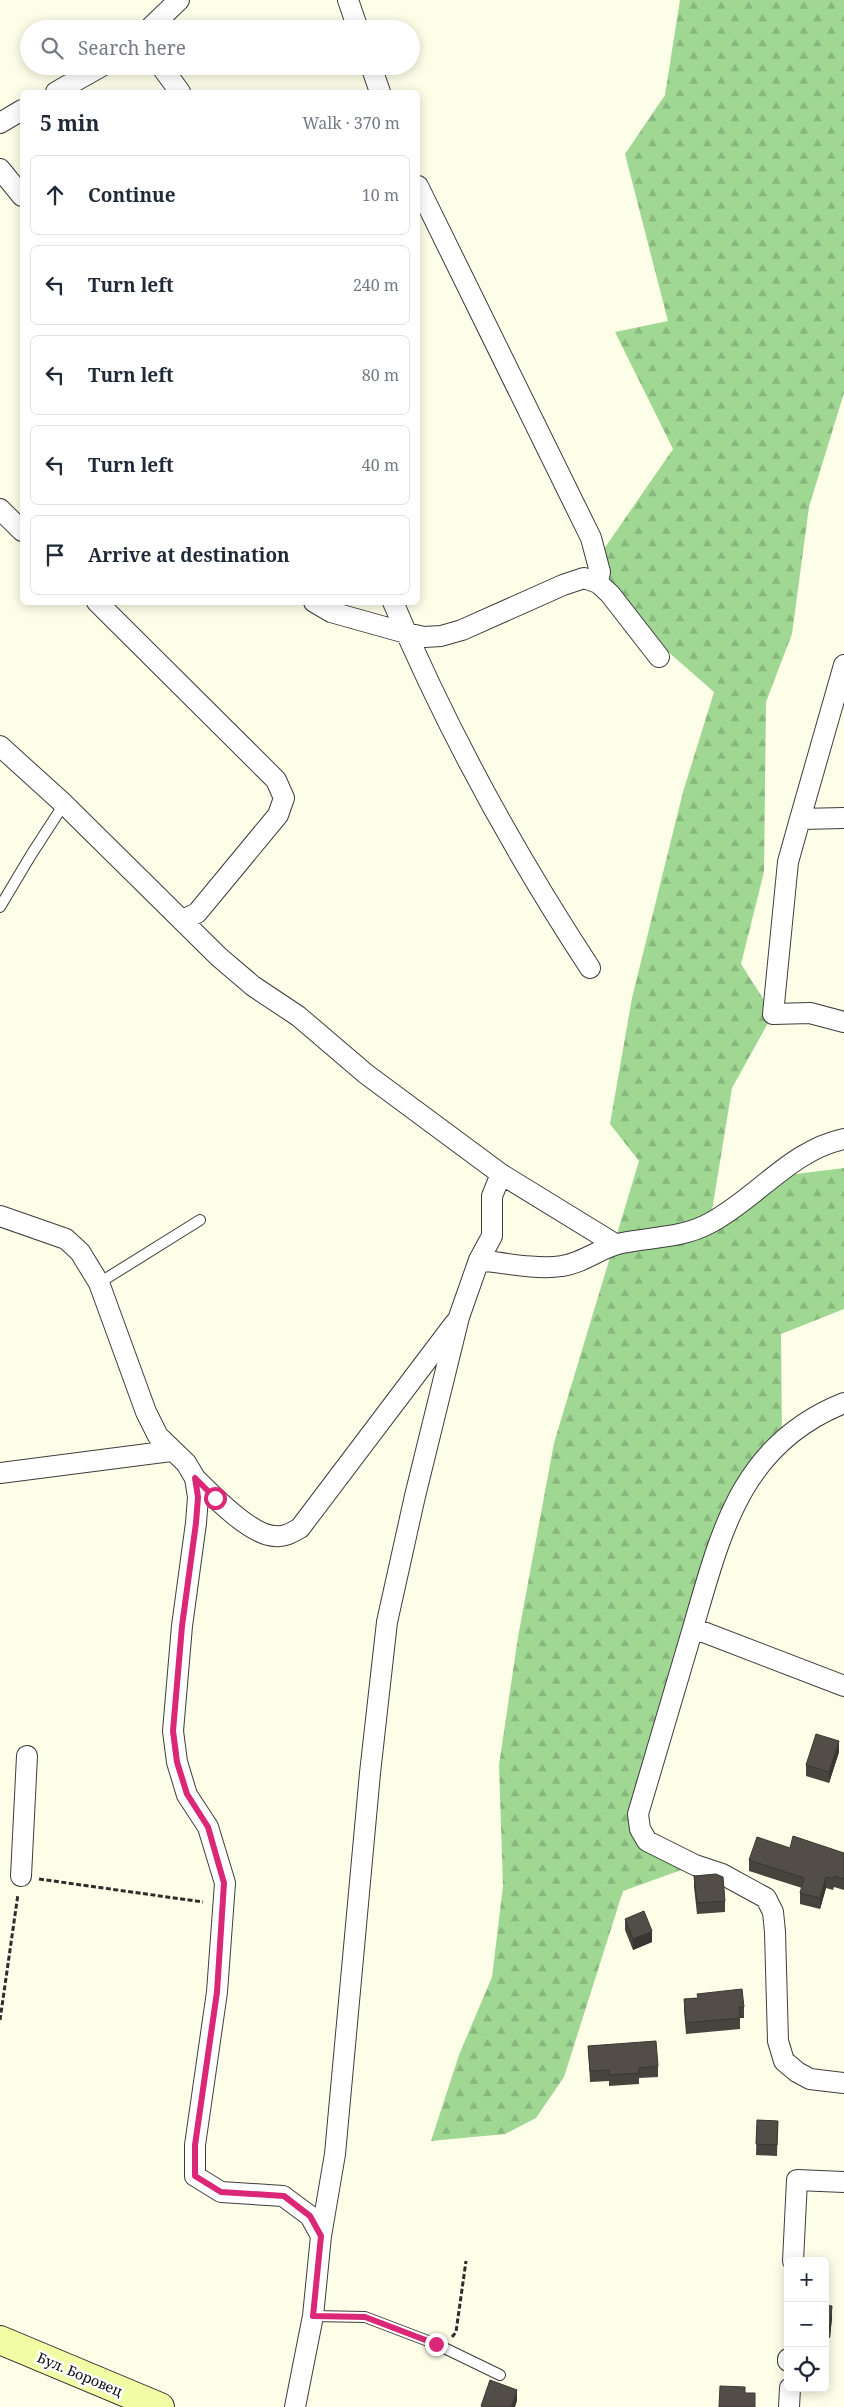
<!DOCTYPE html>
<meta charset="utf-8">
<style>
:root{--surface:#fff;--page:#f6f6f7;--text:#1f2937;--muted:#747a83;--line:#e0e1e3}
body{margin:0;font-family:"Noto Serif",serif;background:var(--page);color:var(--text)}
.controls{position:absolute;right:15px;bottom:15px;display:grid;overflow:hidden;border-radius:8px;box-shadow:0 2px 12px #0003}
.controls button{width:45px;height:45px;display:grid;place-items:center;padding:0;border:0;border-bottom:1px solid var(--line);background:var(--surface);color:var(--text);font:25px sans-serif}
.stop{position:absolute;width:15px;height:15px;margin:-11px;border:4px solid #db2777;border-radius:50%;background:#fff}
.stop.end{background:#db2777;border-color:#fff;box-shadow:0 1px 5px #0008}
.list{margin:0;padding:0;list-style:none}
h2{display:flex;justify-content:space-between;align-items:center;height:65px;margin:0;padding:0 20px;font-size:21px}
h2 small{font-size:16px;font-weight:400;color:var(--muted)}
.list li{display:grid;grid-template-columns:32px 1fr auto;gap:15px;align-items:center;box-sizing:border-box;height:80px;margin:0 10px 10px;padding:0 10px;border:1px solid var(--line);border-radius:8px}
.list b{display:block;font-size:19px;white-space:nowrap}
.list em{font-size:16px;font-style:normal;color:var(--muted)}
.icon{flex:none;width:28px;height:28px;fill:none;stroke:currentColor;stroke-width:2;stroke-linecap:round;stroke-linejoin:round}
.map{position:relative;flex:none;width:844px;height:2407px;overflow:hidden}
.search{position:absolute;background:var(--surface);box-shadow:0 2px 12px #0003;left:20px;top:20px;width:400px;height:55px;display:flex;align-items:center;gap:12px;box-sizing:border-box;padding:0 18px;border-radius:28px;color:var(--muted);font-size:19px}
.panel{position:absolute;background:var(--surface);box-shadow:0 2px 12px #0003;left:20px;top:90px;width:400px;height:515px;border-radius:8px}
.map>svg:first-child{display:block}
.forest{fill:url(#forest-firs)}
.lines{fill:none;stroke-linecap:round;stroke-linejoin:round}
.lane-casing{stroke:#3d3d3d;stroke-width:12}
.street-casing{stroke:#3d3d3d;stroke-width:22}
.secondary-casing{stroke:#2c2c2c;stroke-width:30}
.path{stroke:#2c2c2c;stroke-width:3;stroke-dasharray:5 2.5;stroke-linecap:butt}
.lane{stroke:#fff;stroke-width:10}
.street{stroke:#fff;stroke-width:20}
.secondary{stroke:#f0fda4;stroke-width:28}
.wall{fill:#47433d}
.shaded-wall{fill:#393732}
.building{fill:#524e47;stroke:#393732}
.route{stroke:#db2777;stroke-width:6}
.labels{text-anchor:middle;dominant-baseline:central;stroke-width:5;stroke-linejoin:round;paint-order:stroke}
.street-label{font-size:14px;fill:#0a0a0a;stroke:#fff}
</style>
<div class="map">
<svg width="844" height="2407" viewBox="0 0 844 2407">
<defs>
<pattern id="forest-firs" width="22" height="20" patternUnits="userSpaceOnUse" patternTransform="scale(1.25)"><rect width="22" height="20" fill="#a0d793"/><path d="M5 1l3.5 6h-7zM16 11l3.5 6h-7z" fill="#88b77d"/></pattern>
</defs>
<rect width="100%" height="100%" fill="#fdfee8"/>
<!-- forest -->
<path class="forest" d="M680 0H844V393L809 507 792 634 766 702 764 872 741 964 773 1014 732 1088 710 1223 772 1177 844 1168V1309L781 1334 782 1440 737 1499 640 1829 695 1865 623 1891 564 2077 536 2118 505 2134 431 2141 459 2055 492 1977 503 1886 499 1765 518 1637 554 1443 639 1161 610 1124 632 998 683 792 714 692 584 578 673 449 615 332 668 321 625 154 665 95Z"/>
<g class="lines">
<!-- lane casing -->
<g class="lane-casing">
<path id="lane" d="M0 907 31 855 64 804
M99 1283 200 1220
M313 2316 365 2317 436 2344 500 2375"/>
</g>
<!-- street casing -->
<g class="street-casing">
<path id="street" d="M348 0 358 29
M149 29 179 0
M161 66 180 92
M371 66 380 92
M56 92 102 66
M0 123 22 110
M0 169 22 196
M418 186 591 538 600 572 598 583
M0 509 22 531
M97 602 276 780 284 798 278 815 197 913 183 920
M314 602 331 612 406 633 424 637 441 636 462 630 563 585 584 578 598 583 610 594 659 657
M393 602C447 730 514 852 590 968
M0 746 64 804 219 957 253 986 298 1016 366 1074 501 1174 615 1244
M844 818 800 819 788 862 773 1014 810 1013 844 1022
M800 819 844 665
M0 1216 66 1239 80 1252 99 1283 146 1412 158 1436 186 1463 195 1478 198 1497 196 1523 182 1626 173 1731 177 1762 187 1795 208 1827 225 1883 217 1992 195 2145V2176L221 2192 283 2196 310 2216 321 2236
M479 1260C504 1263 538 1270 562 1266 584 1263 601 1247 622 1243 652 1237 683 1238 710 1223 757 1198 791 1150 844 1139
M844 1403C741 1444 721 1532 693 1628L844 1686
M0 1473 171 1451
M195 1478C211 1494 251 1536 275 1536 285 1537 291 1533 300 1528L455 1323
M693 1628 638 1814 640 1829 647 1841 695 1865 722 1874 766 1898 773 1912 775 1932 778 2041 784 2061 797 2072 810 2079 844 2083
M21 1876 27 1756
M793 2261 797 2180 844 2182
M788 2359V2361
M295 2407 313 2316 321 2236 335 2154 370 1773 387 1622 415 1496 459 1317 479 1260 492 1236V1196L501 1174
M789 2407 790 2388"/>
</g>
<!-- secondary casing -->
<g class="secondary-casing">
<path id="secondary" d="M0 2340 160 2407"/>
</g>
<!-- path -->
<path class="path" d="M39 1879 203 1902
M0 2020 18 1894
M452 2337 456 2332 466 2261"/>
<!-- lane -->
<use href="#lane" class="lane"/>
<!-- street -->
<use href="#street" class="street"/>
<!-- secondary -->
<use href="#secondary" class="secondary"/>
</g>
<!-- wall -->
<path class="wall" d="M839 1752 829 1783 806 1776V1765Z
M790 1848 844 1853V1890L834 1887 833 1890 826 1888 820 1909 800 1904V1893L802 1888 749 1871V1860Z
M694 1876 725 1901V1912L697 1914 694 1887Z
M625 1919 652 1942 633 1950 625 1930Z
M697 1998 744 2007V2018H740V2029L686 2034 684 2010V1999Z
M588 2046 658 2066V2077L639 2078V2084L609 2086V2081L590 2082Z
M757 2120 778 2121 777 2156 756 2155Z
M825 2305 832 2317 830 2338 825 2337Z"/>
<!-- shaded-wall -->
<path class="shaded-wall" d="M839 1741V1752L829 1783V1772Z
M826 1877V1888L820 1909V1898Z
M652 1931V1942L633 1950V1939Z
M832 2306V2317L830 2338V2327Z
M517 2390V2401L515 2407H511Z"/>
<!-- building -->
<path class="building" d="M816 1734 839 1741 829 1772 806 1765Z
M793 1836 844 1853V1879L834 1876 833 1879 826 1877 820 1898 800 1893 804 1878 749 1860 757 1837 790 1848Z
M716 1874 723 1877 725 1901 697 1903 694 1876Z
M644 1911 652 1931 633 1939 625 1919Z
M742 1989 744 2007H739L740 2018 686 2023 684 1999 698 1998 697 1994Z
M656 2041 658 2066 639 2068V2073L609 2075V2070L590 2071 588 2046Z
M757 2120 778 2121 777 2145 756 2144Z
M825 2305 832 2306 830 2327 825 2326Z
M490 2380 517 2390 511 2407H483L481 2406Z
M720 2386 745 2387V2393H755V2407H719Z"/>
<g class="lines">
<!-- route -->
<path class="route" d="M215 1498 195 1478 198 1497 196 1523 182 1626 173 1731 177 1762 187 1794 208 1827 224 1883 217 1992 195 2145V2176L221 2192 284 2196 310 2216 321 2236 313 2316 365 2317 436 2344"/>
</g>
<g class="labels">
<!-- street labels -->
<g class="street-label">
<text transform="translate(80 2374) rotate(23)">Бул. Боровец</text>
</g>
</g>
</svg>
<div class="controls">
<button>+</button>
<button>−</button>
<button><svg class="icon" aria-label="locate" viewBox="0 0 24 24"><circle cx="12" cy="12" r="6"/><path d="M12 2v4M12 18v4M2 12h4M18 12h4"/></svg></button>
</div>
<div class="stop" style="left:215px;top:1498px"></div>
<div class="stop end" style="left:436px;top:2344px"></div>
<div class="search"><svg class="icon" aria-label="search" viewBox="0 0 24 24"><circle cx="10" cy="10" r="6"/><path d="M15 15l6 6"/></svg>Search here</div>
<section class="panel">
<h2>5 min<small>Walk · 370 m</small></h2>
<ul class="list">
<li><svg class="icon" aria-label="ahead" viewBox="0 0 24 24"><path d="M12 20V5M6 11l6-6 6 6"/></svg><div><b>Continue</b></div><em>10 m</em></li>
<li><svg class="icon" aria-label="left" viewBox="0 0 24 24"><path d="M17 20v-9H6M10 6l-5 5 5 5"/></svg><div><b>Turn left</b></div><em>240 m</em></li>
<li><svg class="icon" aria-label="left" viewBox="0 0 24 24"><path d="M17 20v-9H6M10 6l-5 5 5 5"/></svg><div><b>Turn left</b></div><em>80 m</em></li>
<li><svg class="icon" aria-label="left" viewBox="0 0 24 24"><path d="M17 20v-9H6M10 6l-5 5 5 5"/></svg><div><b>Turn left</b></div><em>40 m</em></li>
<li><svg class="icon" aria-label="arrive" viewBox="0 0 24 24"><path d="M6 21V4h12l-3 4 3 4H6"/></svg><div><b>Arrive at destination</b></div></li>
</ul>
</section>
</div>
